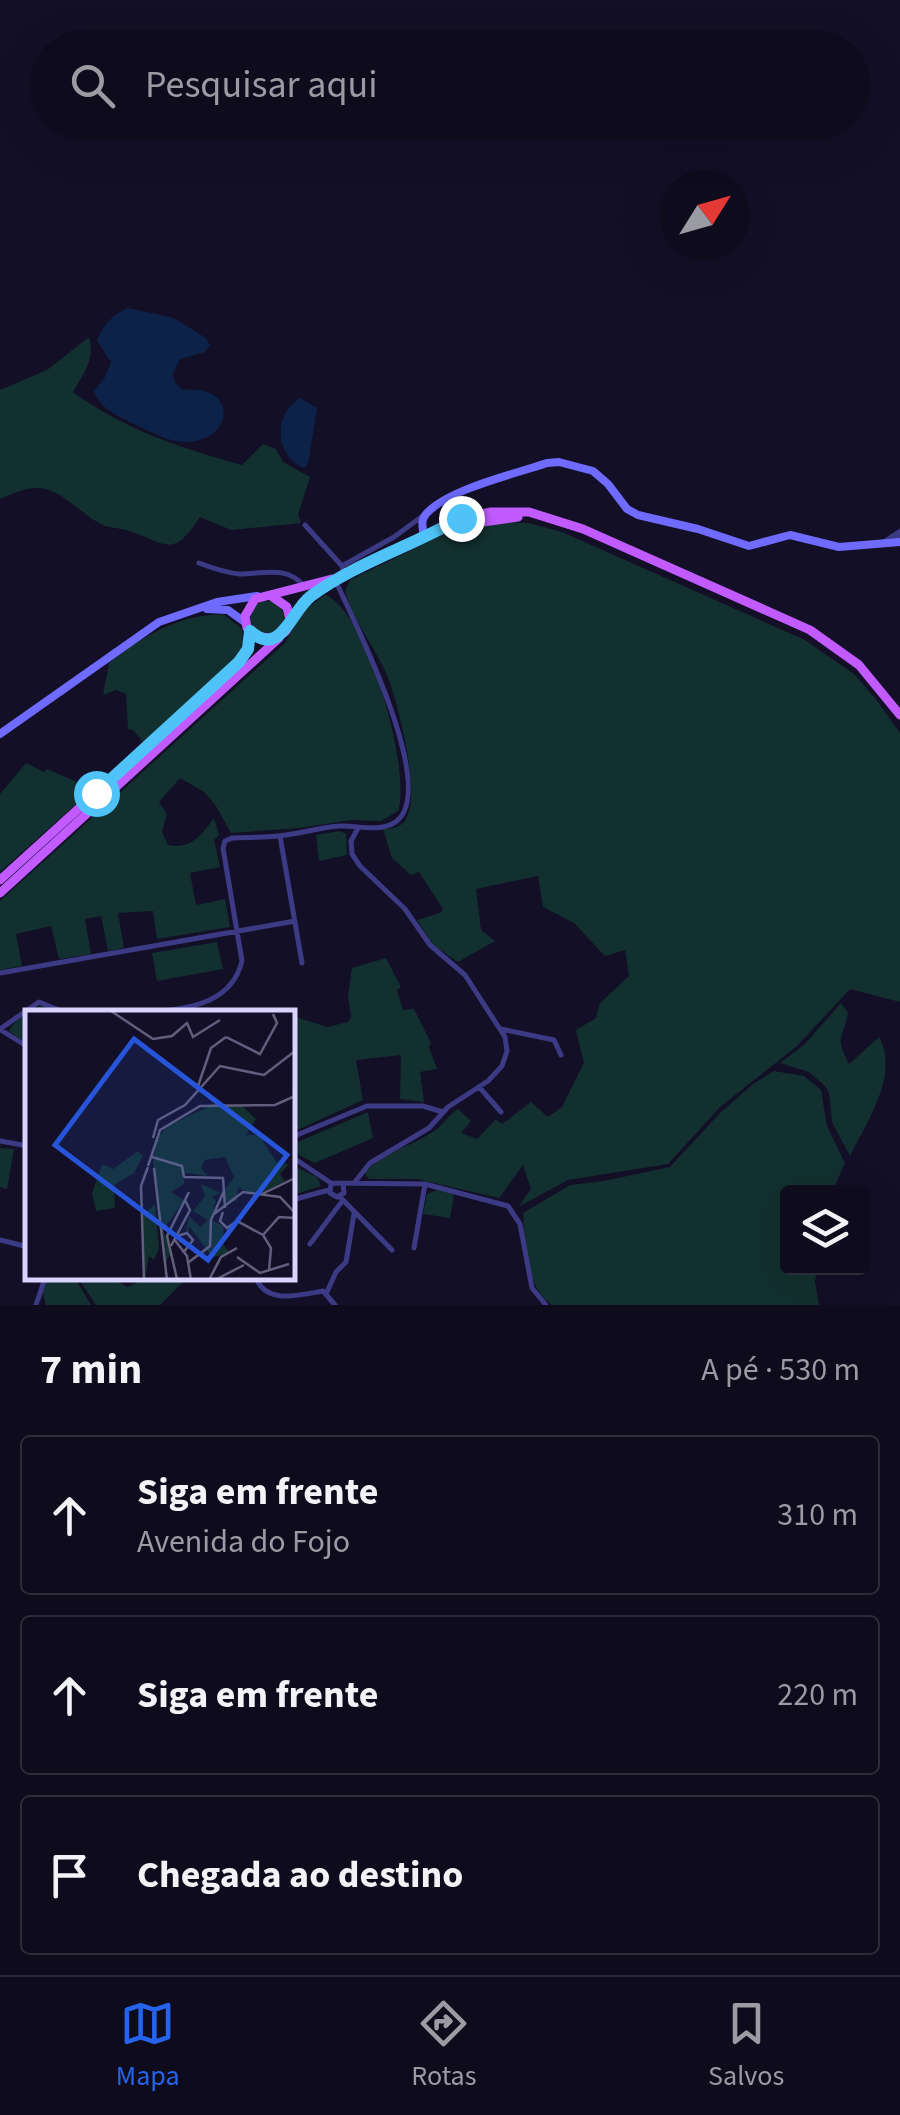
<!DOCTYPE html>
<html lang="pt">
<meta charset="utf-8">
<style>
:root{--surface:#0e0b1c;--page:#171425;--text:#f1f3f6;--muted:#9b9ba3;--line:#2e2b3b;--accent:#2563eb}
body{margin:0;font-family:"Source Sans 3",sans-serif;background:var(--page);color:var(--text)}
.controls{position:absolute;right:30px;bottom:30px;display:grid;overflow:hidden;border-radius:10px;box-shadow:0 10px 40px #0002}
.controls button{width:90px;height:90px;display:grid;place-items:center;padding:0;border:0;border-bottom:2px solid var(--line);background:var(--surface);color:var(--text);font:50px sans-serif}
.compass{position:absolute;left:660px;top:170px;width:90px;height:90px;border-radius:50%;background:var(--surface);box-shadow:0 10px 40px #0002;rotate:53deg}
.stop{position:absolute;width:30px;height:30px;margin:-22px;border:8px solid #4fc3f7;border-radius:50%;background:#fff}
.stop.end{background:#4fc3f7;border-color:#fff;box-shadow:0 2px 10px #0008}
.list{margin:0;padding:0;list-style:none}
h2{display:flex;justify-content:space-between;align-items:center;height:130px;margin:0;padding:0 40px;font-size:42px}
h2 small{font-size:32px;font-weight:400;color:var(--muted)}
.list li{display:grid;grid-template-columns:65px 1fr auto;gap:30px;align-items:center;box-sizing:border-box;height:160px;margin:0 20px 20px;padding:0 20px;border:2px solid var(--line);border-radius:10px}
.list b{display:block;font-size:38px;white-space:nowrap}
.list p{margin:0;font-size:32px;white-space:nowrap;color:var(--muted)}
.list em{font-size:32px;font-style:normal;color:var(--muted)}
.icon{flex:none;width:55px;height:55px;fill:none;stroke:currentColor;stroke-width:2;stroke-linecap:round;stroke-linejoin:round}
.map{position:relative;flex:none;width:900px;height:1305px;overflow:hidden}
.search{position:absolute;background:var(--surface);box-shadow:0 10px 40px #0002;left:30px;right:30px;top:30px;height:110px;display:flex;align-items:center;gap:25px;box-sizing:border-box;padding:0 35px;border-radius:55px;color:var(--muted);font-size:38px}
.sheet{height:670px;background:var(--surface)}
nav{display:flex;justify-content:space-around;align-items:center;box-sizing:border-box;height:140px;border-top:2px solid var(--line);background:var(--surface);font-size:28px;color:var(--muted)}
nav a{display:grid;justify-items:center;gap:5px}
nav .on{color:var(--accent)}
.map>svg:first-child{display:block}
.green{fill:#12302f}
.water{fill:#0c2248}
.lines{fill:none;stroke-linecap:round;stroke-linejoin:round}
.minor{stroke:#3d3a85;stroke-width:5}
.tertiary{stroke:#3d3a85;stroke-width:8}
.secondary{stroke:#6f6bff;stroke-width:8}
.primary{stroke:#c25bff;stroke-width:9}
.route{stroke:#4fc3f7;stroke-width:12}
.inset-road{fill:none;stroke:#625e7d;stroke-width:2.5}
.view{fill:#2655da;fill-opacity:0.15;stroke:#2655da;stroke-width:5}
.inset-edge{fill:none;stroke:#d9d4ff;stroke-width:5}
</style>
<div class="map">
<svg width="900" height="1305" viewBox="0 0 900 1305">
<rect width="100%" height="100%" fill="#130f26"/>
<!-- green -->
<path class="green" d="M89 337C96 358 83 374 73 392 125 430 181 448 242 465L263 444 276 449 283 462 310 477 298 515 301 523 231 530 200 517C173 558 169 545 129 531 119 527 108 529 99 523 81 513 66 495 46 489 30 485 14 493 0 499V390L47 370Z
M502 522 529 523 562 532 805 640 854 674 875 698 900 733V1002L850 989 797 1046 720 1107 668 1164 568 1180 518 1207 531 1189 523 1165 499 1198 417 1179H369L364 1173C384 1151 411 1147 434 1131 443 1125 448 1115 458 1109L471 1121 461 1133 477 1139 496 1119 502 1124 531 1102 548 1117 562 1107 584 1063 576 1030 596 1018 600 1003 629 976 625 950 605 956 574 923 543 907 538 876 476 889 481 930 495 941 458 962 433 945 417 920 440 913 443 909 419 872 411 875 392 858 383 829C391 829 398 828 404 822 423 799 399 710 390 683 379 651 354 624 345 591L350 580 450 531Z
M325 595C367 610 412 770 398 811L381 821 352 820 299 828 231 833 216 806 204 792 180 778 159 802 167 814 162 832 168 845C191 850 201 835 214 818L219 835 214 840 220 867 190 873 196 905 225 899 230 927 157 939 153 911 118 913 124 948 108 951 101 916 85 919 91 954 59 959 51 926 16 934 22 966 0 970V901L285 643 303 611Z
M250 618a17 17 0 1 1 34 0a17 17 0 1 1-34 0Z
M223 614 242 629 243 644 236 659 144 743 133 730 128 729 126 694 116 690 103 695 109 663C142 636 179 615 223 614Z
M26 763 44 772 47 769 93 789 0 872V794Z
M340 831 346 834 347 855 319 861 316 835Z
M217 942 223 969 157 981 152 953Z
M386 958 401 987 397 990 403 1010 414 1009 431 1043 429 1047 437 1069 420 1072 424 1102 400 1099 401 1055 356 1060 363 1100 293 1132V1016L327 1027 348 1022 351 1017 348 996 352 968Z
M841 1003 848 1013C843 1040 834 1035 849 1064L879 1037C900 1074 867 1121 850 1156L832 1122 829 1093 824 1085 809 1072 780 1063 804 1045Z
M42 1005 59 1012H28L27 1044 9 1031C15 1019 29 1010 42 1005Z
M774 1071 804 1076 821 1090 827 1126 845 1163 832 1192H788V1268H818L815 1281 819 1305H552C525 1286 525 1244 523 1213L570 1185 604 1181 670 1167 720 1113 753 1084Z
M368 1112 373 1138 315 1163 293 1152V1144Z
M0 1148 14 1149 7 1189 0 1187Z
M292 1165 317 1177 321 1186 293 1195Z
M438 1190 454 1194 450 1218 423 1214 427 1194Z
M47 1278H75L91 1305H46L42 1290Z
M78 1278H114L127 1287 146 1278H187L160 1305H96Z"/>
<!-- water -->
<path class="water" d="M128 308 174 318 206 338 210 345 205 352 180 359 173 373 175 383 183 390C239 384 235 442 185 442 168 442 150 431 134 424 118 416 99 408 94 391L105 377 111 362 97 341C103 325 112 315 128 308Z
M300 398 317 408 308 464 304 468C274 456 273 414 300 398Z"/>
<g class="lines">
<!-- minor -->
<path class="minor" d="M305 525 342 566 344 574
M199 563C212 568 226 573 240 574 263 574 287 565 304 586
M342 566 394 537 424 515
M280 836 302 963
M0 973 295 921
M158 1012C193 1007 232 1002 242 961L223 848 225 841 232 838C250 837 268 838 286 835 303 833 322 827 339 826 356 825 375 832 392 824 445 798 353 619 336 582
M0 1029 39 1002 64 1012
M501 1029 554 1040 561 1055
M1 1030 28 1047
M480 1088 501 1112
M292 1137 367 1106H423L443 1112
M0 1141 28 1146
M292 1157 331 1183
M331 1183 425 1184 508 1206 520 1224 532 1288 546 1305
M331 1183 330 1193 337 1197 344 1193 343 1183
M354 1183 370 1163 429 1128 448 1107 488 1081 502 1066 507 1051 505 1037 465 975 430 945 405 909 360 866 352 854 351 841 357 830
M340 1197 392 1250
M292 1200 329 1190
M0 1240 28 1247
M310 1244 343 1200
M414 1248 425 1184
M256 1278C267 1305 299 1295 323 1291L335 1305
M327 1292 336 1272 346 1262 354 1214
M36 1305 45 1278"/>
<!-- tertiary -->
<path class="tertiary" d="M885 543 900 533"/>
<!-- secondary -->
<path class="secondary" d="M424 537C423 529 420 521 426 514 448 489 515 474 547 463L559 462 593 471 608 484 627 509 638 515 698 529 749 546 790 535 839 547 900 542
M207 609 228 610 246 623
M0 734 159 622 217 602 257 596"/>
<!-- primary -->
<path class="primary" d="M455 526 518 517
M270 595 332 579
M290 620 287 607 270 595 255 599 245 616 247 628 255 636 275 639 286 631 302 603 344 574 461 518 491 512H529L583 529 810 630 859 665 900 715
M0 880 239 663 247 649 250 631
M0 893 279 638"/>
</g>
<g class="lines">
<!-- route -->
<path class="route" d="M96 793 239 662 248 649 250 631C280 659 291 611 311 596 356 563 412 546 461 518"/>
</g>
<!-- overview -->
<g transform="translate(25 1010)">
<rect width="270" height="270" fill="#130f26"/>
<path d="M189 94 216 95 231 109 221 125H234L252 153 264 154 255 164 260 171 230 186 213 177 212 190 200 196V179L209 167 200 147 180 150 176 158 183 166 160 163 159 174 146 182 159 190 138 221 147 242 140 253 128 153 132 129 142 116ZM113 141 118 146 109 163 89 175 90 198 71 201 67 183 77 154 88 159ZM176 174 196 183 186 187 191 190 186 210 199 216 197 233 204 242 198 245 187 247 164 216 162 227 161 222 164 206 175 217 183 210 168 201 180 186ZM130 194 134 239 129 250 124 246 120 270 116 207Z" fill="#12302f"/>
<path class="inset-road" d="M86 1 128 29 147 26 162 13 168 27 195 10M201 27 235 44 252 13 248 4M172 79 186 38 201 27M128 128 133 110 160 95 195 56 239 65 270 41M127 147 157 156 159 167M123 156 135 120 175 96 250 95 270 86M129 158 142 270M159 167 198 168 200 198M235 185 270 168M198 202 195 211 202 218 212 211 238 225M189 204 218 182 255 187 270 203M238 225 254 207 270 208M238 225 246 238 244 261M152 226 162 223 168 230 158 243M149 229 162 246 166 270M146 236 165 200 160 190M212 247 235 263 264 254M164 252 185 236 186 210 199 181M152 269 142 226 164 182M119 270 116 176 123 157M184 270 196 247 212 238M190 270 219 255"/>
<path class="view" d="M109 29 262 145 183 250 30 135Z"/>
<rect width="270" height="270" class="inset-edge"/>
</g>
</svg>
<div class="controls">
<button><svg class="icon" aria-label="layers" viewBox="0 0 24 24"><path d="M12 4l9 5-9 5-9-5zM3 14l9 5 9-5"/></svg></button>
</div>
<svg class="compass" viewBox="-18 -18 36 36"><path d="M0-13l5 13h-10z" fill="#e53935"/><path d="M0 13l5-13h-10z" fill="#9b9ba3"/></svg>
<div class="stop" style="left:96px;top:793px"></div>
<div class="stop end" style="left:461px;top:518px"></div>
<div class="search"><svg class="icon" aria-label="search" viewBox="0 0 24 24"><circle cx="10" cy="10" r="6"/><path d="M15 15l6 6"/></svg>Pesquisar aqui</div>
</div>
<section class="sheet">
<h2>7 min<small>A pé · 530 m</small></h2>
<ul class="list">
<li><svg class="icon" aria-label="ahead" viewBox="0 0 24 24"><path d="M12 20V5M6 11l6-6 6 6"/></svg><div><b>Siga em frente</b><p>Avenida do Fojo</p></div><em>310 m</em></li>
<li><svg class="icon" aria-label="ahead" viewBox="0 0 24 24"><path d="M12 20V5M6 11l6-6 6 6"/></svg><div><b>Siga em frente</b></div><em>220 m</em></li>
<li><svg class="icon" aria-label="arrive" viewBox="0 0 24 24"><path d="M6 21V4h12l-3 4 3 4H6"/></svg><div><b>Chegada ao destino</b></div></li>
</ul>
</section>
<nav>
<a class="on"><svg class="icon" aria-label="map" viewBox="0 0 24 24"><path d="M3 6l6-2 6 2 6-2v14l-6 2-6-2-6 2zM9 4v14M15 6v14"/></svg>Mapa</a>
<a><svg class="icon" aria-label="directions" viewBox="0 0 24 24"><path d="M12 3l9 9-9 9-9-9zM9 14v-3h6M13 9l2 2-2 2"/></svg>Rotas</a>
<a><svg class="icon" aria-label="saved" viewBox="0 0 24 24"><path d="M7 4h10v16l-5-4-5 4z"/></svg>Salvos</a>
</nav>
